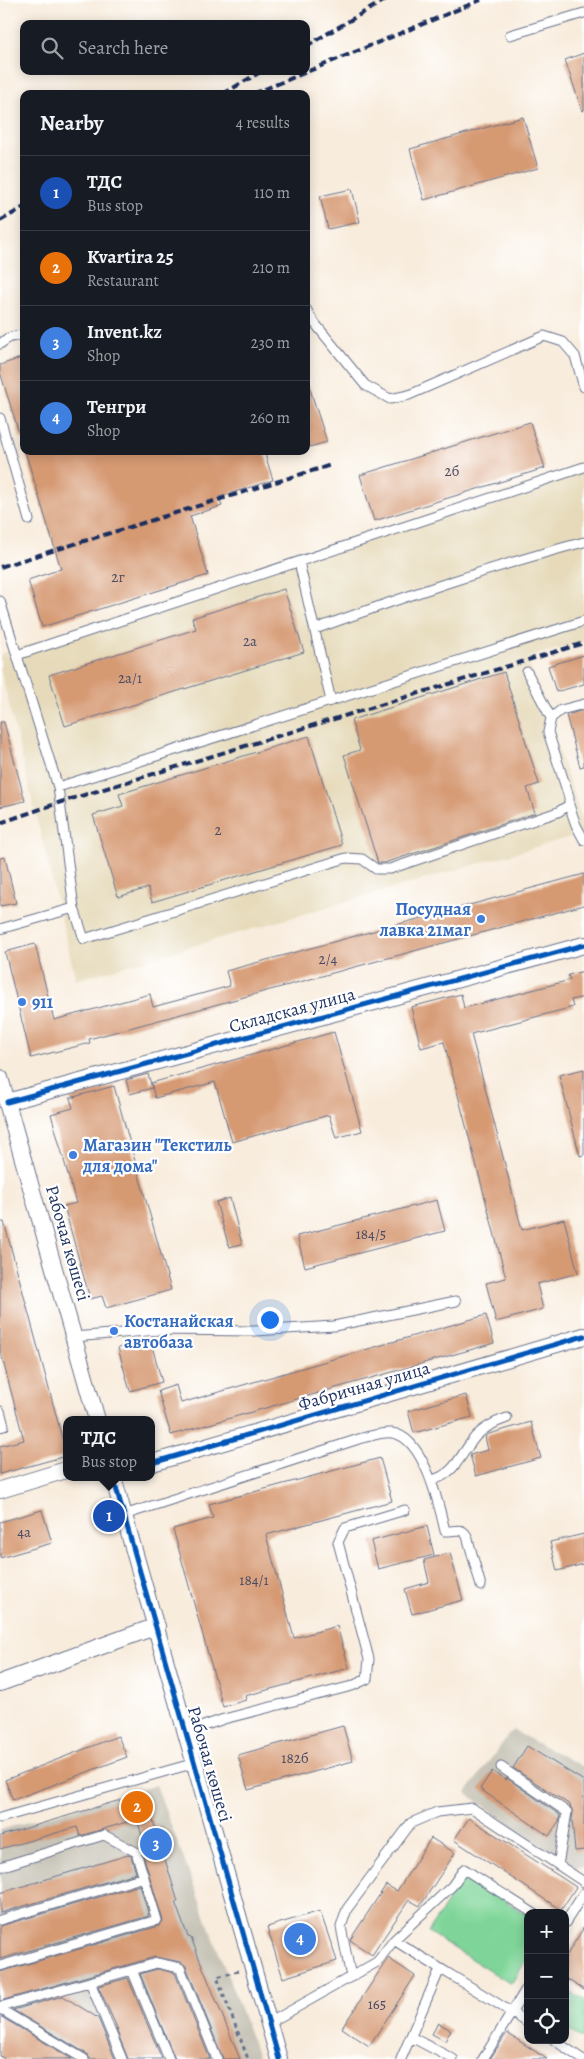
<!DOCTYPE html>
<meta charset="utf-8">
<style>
:root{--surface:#171b24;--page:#242831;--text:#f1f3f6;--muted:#9ea1a6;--line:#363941;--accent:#ea580c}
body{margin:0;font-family:Alegreya,serif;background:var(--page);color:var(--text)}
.controls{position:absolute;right:15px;bottom:15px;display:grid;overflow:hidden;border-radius:10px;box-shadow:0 2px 12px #0003}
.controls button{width:45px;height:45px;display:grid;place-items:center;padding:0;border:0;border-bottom:1px solid var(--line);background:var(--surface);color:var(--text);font:25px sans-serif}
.you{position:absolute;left:269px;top:1319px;width:18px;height:18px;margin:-12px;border:4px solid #fff;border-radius:50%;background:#1a73e8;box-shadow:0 0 0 8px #1a73e833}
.badge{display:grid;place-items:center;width:32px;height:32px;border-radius:50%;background:var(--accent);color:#fff;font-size:16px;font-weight:700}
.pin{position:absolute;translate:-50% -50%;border:2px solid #fff;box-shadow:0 1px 5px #0006}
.popup{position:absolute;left:63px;top:1416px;width:92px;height:65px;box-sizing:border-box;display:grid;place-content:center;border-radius:10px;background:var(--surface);filter:drop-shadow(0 1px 4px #0005);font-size:16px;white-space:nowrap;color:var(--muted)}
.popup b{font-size:19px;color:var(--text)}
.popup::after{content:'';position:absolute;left:50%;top:100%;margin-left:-10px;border:10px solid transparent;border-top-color:var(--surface)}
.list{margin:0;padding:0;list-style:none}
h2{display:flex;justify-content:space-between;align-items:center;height:65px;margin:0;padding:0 20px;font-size:21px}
h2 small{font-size:16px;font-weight:400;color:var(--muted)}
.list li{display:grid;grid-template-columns:32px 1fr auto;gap:15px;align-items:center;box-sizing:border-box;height:75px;padding:0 20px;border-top:1px solid var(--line)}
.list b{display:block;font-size:19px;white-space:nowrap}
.list p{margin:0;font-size:16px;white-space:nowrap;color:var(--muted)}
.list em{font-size:16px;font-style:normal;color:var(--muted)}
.icon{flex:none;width:28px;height:28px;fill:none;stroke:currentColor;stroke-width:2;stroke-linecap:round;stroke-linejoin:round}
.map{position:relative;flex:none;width:584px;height:2059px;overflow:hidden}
.search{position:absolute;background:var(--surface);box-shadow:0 2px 12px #0003;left:20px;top:20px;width:290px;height:55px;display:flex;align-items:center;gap:12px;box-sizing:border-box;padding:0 18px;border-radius:10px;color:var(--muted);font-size:19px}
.panel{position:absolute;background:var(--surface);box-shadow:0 2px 12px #0003;left:20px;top:90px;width:290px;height:365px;border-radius:10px}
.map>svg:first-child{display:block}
.built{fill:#e6daba}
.industrial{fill:#c8c4b8}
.green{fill:#7fd599;stroke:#4d827c}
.building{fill:#d69a73}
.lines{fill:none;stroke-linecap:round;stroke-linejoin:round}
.service-casing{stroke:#68718a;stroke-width:11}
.minor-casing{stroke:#68718a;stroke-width:18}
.path{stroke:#68718a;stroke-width:3;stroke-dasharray:4 4;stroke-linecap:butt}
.service{stroke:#fff;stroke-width:9}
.minor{stroke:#fff;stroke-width:16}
.rail{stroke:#1b2f5e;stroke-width:4;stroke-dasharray:8 4;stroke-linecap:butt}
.cycleway-casing{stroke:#fff;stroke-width:8}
.cycleway{stroke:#0057b8;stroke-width:5}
.shop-dot{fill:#3f7fe0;stroke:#fff;stroke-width:2}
.labels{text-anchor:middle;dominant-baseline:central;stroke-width:4.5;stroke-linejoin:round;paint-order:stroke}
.number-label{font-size:15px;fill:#4a4a63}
.shop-label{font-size:18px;font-weight:bold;fill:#366cbe;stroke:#fff;text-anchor:start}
.street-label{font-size:18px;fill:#1b2f5e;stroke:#fff}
</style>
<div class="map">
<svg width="584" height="2059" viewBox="0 0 584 2059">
<rect width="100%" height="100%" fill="#fff"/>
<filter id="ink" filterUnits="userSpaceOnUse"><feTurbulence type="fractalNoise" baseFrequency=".02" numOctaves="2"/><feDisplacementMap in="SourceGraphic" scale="10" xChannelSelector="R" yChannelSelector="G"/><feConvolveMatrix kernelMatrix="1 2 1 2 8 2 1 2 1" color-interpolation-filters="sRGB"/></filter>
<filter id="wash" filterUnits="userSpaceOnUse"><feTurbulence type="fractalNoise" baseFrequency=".0096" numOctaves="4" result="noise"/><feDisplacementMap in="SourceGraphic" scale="20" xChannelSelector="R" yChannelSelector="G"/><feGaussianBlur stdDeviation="1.12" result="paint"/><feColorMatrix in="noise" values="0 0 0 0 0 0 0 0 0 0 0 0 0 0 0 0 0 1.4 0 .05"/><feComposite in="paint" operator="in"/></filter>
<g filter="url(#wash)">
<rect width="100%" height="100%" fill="#f8ecdc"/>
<!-- built -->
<path class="built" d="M584 467V641L527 658 584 825V833L76 980 0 668V654Z"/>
<!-- industrial -->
<path class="industrial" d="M512 1730 584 1767V1866L573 1868 466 1793Z
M156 1785 259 2059H0V1830Z"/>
<!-- green -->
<path class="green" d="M464 1875 528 1915V1958L511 1984 428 1932Z
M568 1991 584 2000V2040L565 2028V1996Z"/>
<g id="blocks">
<!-- building -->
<path class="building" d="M584 53V110L582 111 565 60Z
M523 117 538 168 424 200 410 149Z
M352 189 360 222 328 229 320 196Z
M24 357V438L21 439 0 372V365Z
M306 386H309L327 442 306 448Z
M530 422 545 468 374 521 360 475Z
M25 451H264L273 480 219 497 222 506 190 516 208 575 42 627 28 580 61 569Z
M284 589 304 652 65 726 49 675 196 629 192 618Z
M584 655V684L556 692 548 666Z
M504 672 539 784 527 788 535 813 437 846 384 863H378L344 755 360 750 351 720Z
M584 710V766L580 767 566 715Z
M0 722H4L25 801 0 807Z
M309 736 342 845 152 902 148 888 118 897 93 815 123 806 119 794Z
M5 857 16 903 0 906V858Z
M584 874V905L89 1039 90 1043 31 1058 5 952 35 944 54 1020 150 994 153 1007 230 986 226 971Z
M584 971V997L571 1000 573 1007 471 1034 522 1230 564 1219 578 1273 537 1284 543 1309 496 1322 486 1283 506 1278 444 1042 421 1048 411 1007 461 994 464 1008 570 980 568 975Z
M334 1032 362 1131 336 1138 329 1115 232 1142 215 1082 155 1098 151 1083Z
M584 1069V1155L580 1156 559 1075Z
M148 1074 152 1088 130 1094 126 1080Z
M114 1086 171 1290 106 1308 102 1296 90 1299 64 1206 76 1203 51 1114 73 1108 70 1098Z
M230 1198 242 1244 229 1247 216 1202Z
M437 1200 445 1231 305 1267 297 1236Z
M0 1222H4L66 1452V1456L0 1474V1446L24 1440 0 1350Z
M486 1315 494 1343 171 1435 158 1391 176 1385 181 1403Z
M150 1339 162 1382 130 1391 118 1348Z
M466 1395 472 1417 414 1433 408 1411Z
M531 1422 541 1458 476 1476 470 1455 488 1450 485 1437 489 1434Z
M380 1458 392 1501 266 1535 294 1638 337 1626 349 1668 245 1696 246 1700 223 1707 173 1529 213 1518 209 1504Z
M42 1510 52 1543 0 1558V1522Z
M427 1526 434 1555 378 1569 371 1541Z
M584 1534V1564L557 1571 550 1542Z
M450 1553 463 1600 412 1614 405 1589 429 1582 424 1560Z
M343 1726 353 1761 248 1790 238 1755Z
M118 1736 127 1757 13 1800 5 1780Z
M527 1746 584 1781V1850L575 1851 572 1820 573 1813 570 1805 513 1768Z
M492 1771 506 1780 507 1778 560 1815 559 1821 549 1836 480 1789Z
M144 1793 156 1830 162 1828 170 1855 164 1856 178 1902H175L188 1937 191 1938 240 2059H223L186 1966 181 1962 155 1957 0 2001V1972L159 1926 163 1921 142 1851 146 1849 137 1819 80 1836 77 1827 0 1849V1836Z
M469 1818 576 1887 561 1910 454 1840Z
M431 1838 455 1853 420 1906 409 1900 372 1955 350 1940 386 1885 397 1891Z
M128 1855 131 1856 136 1873 0 1913V1893Z
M140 1885 149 1916 0 1959V1926Z
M320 1911 337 1961 283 1978 267 1927Z
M584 1927V1990L565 1978V1958Z
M388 1958 415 1976 369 2046 342 2028Z
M157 1969 175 1973 210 2059H175L140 1974Z
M128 1978 162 2059H128L116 2029 118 2030 98 1986Z
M63 1996 98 2018 115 2059H90L87 2054 13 2010Z
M0 2016 72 2059H5L0 2056Z
M438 2023 451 2030 445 2041 432 2034Z
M507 2033 547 2059H490Z"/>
</g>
</g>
<g filter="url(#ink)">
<use href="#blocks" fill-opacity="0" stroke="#68718a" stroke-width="1"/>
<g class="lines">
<!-- service casing -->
<g class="service-casing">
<path id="service" d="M510 35 584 13
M306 309 313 321 365 385 390 399 409 395 544 336 563 342 575 356 584 387
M0 344 8 338 24 334
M0 418 29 520
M299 562 331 701
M0 601 58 787 74 908 84 939 346 858 362 859 376 869H390L558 812 569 805V797L548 732 551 718 561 710 584 704
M315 629C404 597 493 566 584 542
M17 655 584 467
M527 672 551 718
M58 787 584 621
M569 805 576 825 584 840
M0 929 74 908
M73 1337 160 1330 255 1331 334 1326 456 1301
M0 1411 4 1426 0 1427
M432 1480C456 1474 461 1453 476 1436 485 1427 495 1422 507 1418
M124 1515 362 1438C371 1436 383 1432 392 1433 424 1437 439 1505 445 1531 454 1532 461 1526 467 1536L481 1586
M186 1732 224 1719 352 1686 367 1679 369 1659 338 1542 345 1528 405 1510
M501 1767 567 1812 558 1865
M0 1818 195 1763
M0 1867 104 1835 136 1852 157 1920 0 1966
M0 1920 144 1877
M565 1923 584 1893
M394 1940C438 1968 484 1994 528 2023
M132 1970 169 2059
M351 1977 341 1927 347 1909 411 1823 437 1812 472 1808 584 1882
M90 1982 122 2059
M0 2007 157 1963 180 1968 217 2059
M0 2009 84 2059
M269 2023 377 1962 394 1940 452 1886 464 1869 533 1913
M411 2037 453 2059
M554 2040 582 2059
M401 2059 440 1969
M483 2059 528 1986"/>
</g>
<!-- minor casing -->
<g class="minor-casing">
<path id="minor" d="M0 1078 97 1420
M7 1102 584 945
M152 1463 584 1336
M113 1477 279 2059
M0 1490 66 1470
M0 1683 157 1626"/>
</g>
<!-- path -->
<path class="path" d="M238 1971 217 1977 248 2059"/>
<!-- service -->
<use href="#service" class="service"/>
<!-- minor -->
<use href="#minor" class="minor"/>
<!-- rail -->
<path class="rail" d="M306 46 385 0
M223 94 262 71
M253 94 481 0
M0 221 24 207
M0 567 331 465
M0 823 61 802 584 643"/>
<!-- cycleway casing -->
<g class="cycleway-casing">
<path id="cycleway" d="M7 1102 584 945
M152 1463 584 1336
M113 1477 279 2059"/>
</g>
<!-- cycleway -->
<use href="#cycleway" class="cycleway"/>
</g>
</g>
<!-- markers -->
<g class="shop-dot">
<circle cx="481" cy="919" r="5"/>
<circle cx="22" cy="1002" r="5"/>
<circle cx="73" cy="1155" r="5"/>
<circle cx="114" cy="1331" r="5"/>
</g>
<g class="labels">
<!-- number labels -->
<g class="number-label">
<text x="452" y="471">2б</text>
<text x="118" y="577">2г</text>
<text x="250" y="641">2а</text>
<text x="130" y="678">2а/1</text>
<text x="218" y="830">2</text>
<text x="328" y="959">2/4</text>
<text x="371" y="1234">184/5</text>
<text x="24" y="1532">4а</text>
<text x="254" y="1580">184/1</text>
<text x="295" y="1758">182б</text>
<text x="377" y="2004">165</text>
</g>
<!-- shop labels -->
<g class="shop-label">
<text x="471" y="909" text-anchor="end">Посудная<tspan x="471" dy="21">лавка 21маг</tspan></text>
<text x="32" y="1002">911</text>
<text x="83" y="1145">Магазин "Текстиль<tspan x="83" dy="21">для дома"</tspan></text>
<text x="124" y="1321">Костанайская<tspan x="124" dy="21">автобаза</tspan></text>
</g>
<!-- street labels -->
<g class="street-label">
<text transform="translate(292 1010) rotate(-15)">Складская улица</text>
<text transform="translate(68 1243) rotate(74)">Рабочая көшесі</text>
<text transform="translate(364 1386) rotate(-16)">Фабричная улица</text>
<text transform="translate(210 1764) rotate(74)">Рабочая көшесі</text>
</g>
</g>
</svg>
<div class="controls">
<button>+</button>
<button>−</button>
<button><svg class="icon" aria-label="locate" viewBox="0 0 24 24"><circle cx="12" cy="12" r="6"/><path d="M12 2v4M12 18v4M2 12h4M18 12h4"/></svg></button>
</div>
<div class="you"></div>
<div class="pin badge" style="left:109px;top:1516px;background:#1a4fb4">1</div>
<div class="popup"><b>ТДС</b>Bus stop</div>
<div class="pin badge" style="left:137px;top:1807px;background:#e8710a">2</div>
<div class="pin badge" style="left:156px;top:1844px;background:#3f7fe0">3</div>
<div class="pin badge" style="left:300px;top:1939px;background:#3f7fe0">4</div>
<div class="search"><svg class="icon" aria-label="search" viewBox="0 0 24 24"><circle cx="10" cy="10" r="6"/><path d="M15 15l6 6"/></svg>Search here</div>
<section class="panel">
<h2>Nearby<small>4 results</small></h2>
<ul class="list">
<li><span class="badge" style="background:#1a4fb4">1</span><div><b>ТДС</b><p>Bus stop</p></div><em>110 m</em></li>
<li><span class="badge" style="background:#e8710a">2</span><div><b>Kvartira 25</b><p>Restaurant</p></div><em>210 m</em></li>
<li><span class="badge" style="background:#3f7fe0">3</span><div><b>Invent.kz</b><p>Shop</p></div><em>230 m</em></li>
<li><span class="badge" style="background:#3f7fe0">4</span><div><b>Тенгри</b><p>Shop</p></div><em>260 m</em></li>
</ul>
</section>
</div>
